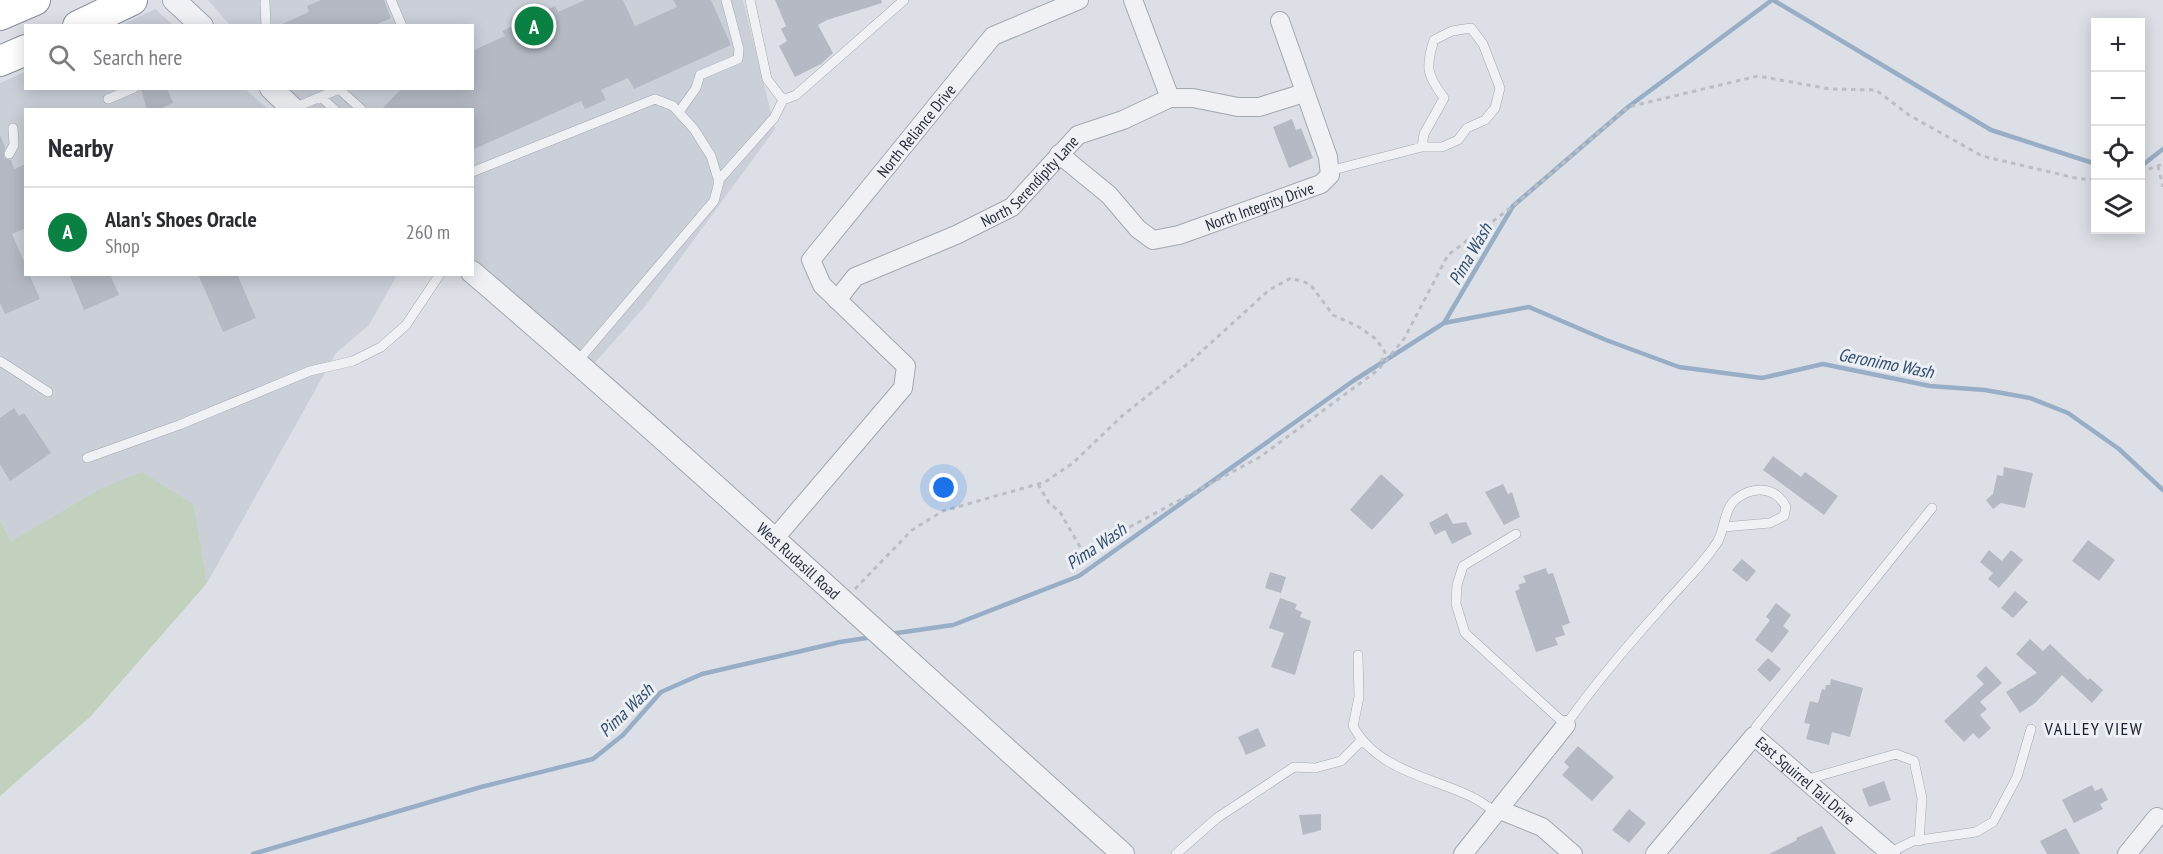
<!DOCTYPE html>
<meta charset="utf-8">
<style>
:root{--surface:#fff;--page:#f2f2f3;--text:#2b2b33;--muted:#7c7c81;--line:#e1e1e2;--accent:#0b8043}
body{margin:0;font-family:"PT Sans Narrow",sans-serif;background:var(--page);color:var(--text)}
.controls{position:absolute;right:18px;top:18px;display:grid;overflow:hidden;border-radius:0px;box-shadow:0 3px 15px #0003}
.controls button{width:54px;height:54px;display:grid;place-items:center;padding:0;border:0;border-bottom:2px solid var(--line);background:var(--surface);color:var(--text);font:30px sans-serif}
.you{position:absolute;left:944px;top:488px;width:21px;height:21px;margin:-15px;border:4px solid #fff;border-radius:50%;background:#1a73e8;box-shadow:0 0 0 9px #1a73e833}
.badge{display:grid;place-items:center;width:39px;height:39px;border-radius:50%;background:var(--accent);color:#fff;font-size:20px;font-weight:700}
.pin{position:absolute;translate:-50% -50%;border:3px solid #fff;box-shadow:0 2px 6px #0006}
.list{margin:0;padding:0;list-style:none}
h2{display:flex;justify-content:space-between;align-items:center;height:78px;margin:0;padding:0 24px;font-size:26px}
h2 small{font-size:20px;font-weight:400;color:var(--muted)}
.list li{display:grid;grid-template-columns:39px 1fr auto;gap:18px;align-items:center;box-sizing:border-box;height:90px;padding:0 24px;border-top:2px solid var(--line)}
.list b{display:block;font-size:22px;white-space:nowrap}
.list p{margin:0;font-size:20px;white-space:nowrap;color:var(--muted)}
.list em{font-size:20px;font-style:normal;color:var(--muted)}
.icon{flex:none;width:33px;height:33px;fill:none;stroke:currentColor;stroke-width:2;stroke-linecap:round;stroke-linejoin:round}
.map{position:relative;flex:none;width:2163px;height:854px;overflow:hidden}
.search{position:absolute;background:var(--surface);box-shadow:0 3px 15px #0003;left:24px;top:24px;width:450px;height:66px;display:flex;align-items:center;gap:15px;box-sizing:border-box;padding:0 21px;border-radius:0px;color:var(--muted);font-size:22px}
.panel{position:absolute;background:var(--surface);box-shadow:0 3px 15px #0003;left:24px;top:108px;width:450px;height:168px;border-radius:0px}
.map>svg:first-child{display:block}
.built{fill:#cacfd8}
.green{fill:#c2d0be}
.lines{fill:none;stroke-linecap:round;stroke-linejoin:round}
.stream{stroke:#98aec6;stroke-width:4.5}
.building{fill:#b4b9c3}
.service-casing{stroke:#a2a7b0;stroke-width:10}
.minor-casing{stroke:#a2a7b0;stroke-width:20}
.tertiary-casing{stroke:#a2a7b0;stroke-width:24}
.trunk-casing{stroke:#848e9c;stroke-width:32}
.path{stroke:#bbbec5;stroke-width:3;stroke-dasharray:4.5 4.5;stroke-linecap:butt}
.service{stroke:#eff1f5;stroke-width:9}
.minor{stroke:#eff1f5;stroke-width:18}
.tertiary{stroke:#eff1f5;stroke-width:22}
.trunk{stroke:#fff;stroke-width:30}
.labels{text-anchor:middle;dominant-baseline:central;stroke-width:6;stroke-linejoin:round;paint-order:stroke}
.street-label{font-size:16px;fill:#272e3c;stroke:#eceff4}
.water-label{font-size:18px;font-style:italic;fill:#324d6f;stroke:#eceff4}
.neighbourhood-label{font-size:18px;letter-spacing:1.5px;fill:#19202d;stroke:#eceff4}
</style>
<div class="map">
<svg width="2163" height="854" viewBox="0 0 2163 854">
<rect width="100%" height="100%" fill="#dce0e6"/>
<!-- built -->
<path class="built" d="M208 0H743L775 129 646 305 592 366 473 258 472 110 309 109 286 89 472 88V26L230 25Z
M155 9 173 25H122Z
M25 72 26 88 245 89 268 109 26 110V274L397 275 369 325 336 353 207 583 194 505 98 490 11 541 0 520V83Z"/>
<!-- green -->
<path class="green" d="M142 472 194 505 207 583 91 716 0 796V520L11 541 98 490Z"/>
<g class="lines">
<!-- stream -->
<path class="stream" d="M1773 0 1991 130 2096 164
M2140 167 2163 149
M1444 323 1529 307 1606 340 1679 367 1762 378 1823 364 1930 386 1985 390 2030 398 2068 413 2119 449 2163 490
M890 634 953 625 1079 576 1353 381 1444 323 1513 206 1628 107 1772 0
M253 854 481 787 593 759 623 735 661 692 702 674 840 642 873 637"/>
</g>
<!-- building -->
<path class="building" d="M321 0H384L391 18 373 26H278L309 12 307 6Z
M585 0H623L635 26 677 7 673 0H711L731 45 634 89 628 78 601 90 606 100 585 109 581 101 472 150V110H381L402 88H472V51L505 36 502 31 555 6 558 12Z
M775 0H881L882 3 827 20 818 25 833 53 821 64 795 77 779 46 787 41 781 29 786 26Z
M141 88H167L173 103 157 110H147Z
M1292 119 1296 130 1301 128 1313 158 1289 168 1273 127Z
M0 135 5 147 4 158 11 160 14 169 26 164V228L12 234 26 266V274H29L40 299 5 314 0 303Z
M69 274H110L119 295 84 310Z
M198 274H237L256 318 223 332Z
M14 408 19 416 24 413 51 453 10 481 0 464V418Z
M1773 456 1801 477 1805 472 1838 496 1824 515 1763 470Z
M2004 467 2033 473 2025 508 2001 503 1993 509 1986 500 1993 494 1997 475 2003 476Z
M1381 474 1404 495 1372 530 1350 510Z
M1503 484 1508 494 1512 492 1520 517 1504 525 1485 492Z
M1447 513 1453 524 1466 522 1472 534 1452 544 1445 530 1435 535 1429 523Z
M2088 540 2115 560 2099 581 2072 561Z
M1989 550 2002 561 2011 550 2023 560 1999 588 1988 579 1993 573 1980 562Z
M1742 559 1756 571 1747 582 1732 570Z
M1546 568 1548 574 1553 573 1570 623 1562 626 1565 635 1555 638 1558 645 1536 652 1515 591 1520 589 1518 585 1526 582 1523 576Z
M1270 572 1286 577 1281 593 1265 588Z
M2015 591 2028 602 2013 618 2001 608Z
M1280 598 1297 604 1295 609 1302 612 1300 617 1311 621 1295 675 1271 667 1284 633 1269 628Z
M1776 603 1791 615 1783 626 1789 631 1772 653 1755 640 1770 620 1766 617Z
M2030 639 2043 651 2050 644 2088 680 2090 678 2103 690 2092 703 2062 675 2035 703 2020 713 2006 692 2037 673 2016 654Z
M1768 658 1781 669 1770 682 1757 670Z
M1986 666 2002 683 1980 702 1987 709 1980 715 1991 728 1979 739 1973 733 1964 742 1944 721 1984 684 1976 676Z
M1831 679 1863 688 1850 737 1832 732 1829 745 1806 739 1810 724 1804 723 1810 701 1818 703 1822 689 1825 690 1826 685H1830Z
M1258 728 1266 746 1246 755 1238 737Z
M1578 746 1614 777 1592 801 1562 775 1569 767 1564 762Z
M1884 781 1891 800 1869 807 1862 789Z
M2092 785 2095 791 2102 788 2108 800 2100 804 2103 809 2074 823 2062 800Z
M1629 809 1646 823 1629 843 1612 830Z
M1321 814V830L1303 835 1299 815Z
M1822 826 1836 854H1769L1797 840 1796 838Z
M2066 828 2080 854H2047L2040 841Z"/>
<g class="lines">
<!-- service casing -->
<g class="service-casing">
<path id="service" d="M391 0 402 26
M750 0 767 79 783 100 796 95 904 0
M265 2 266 26
M321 97 335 110
M108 99 134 88
M294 108 339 89 362 110
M679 112 696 88 700 75 738 59 739 49 726 0
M9 154 14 145 13 128
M1329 171 1422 147H1442L1458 140 1467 128 1485 120 1495 108 1500 88 1483 44 1471 28 1452 31 1434 40C1425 68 1427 75 1444 98L1424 134 1422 147
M472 172 655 99 673 106 694 129 711 156 719 182 714 201 577 362
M718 181 774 118 783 100
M0 361 48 392
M87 458 179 425 310 371 353 361 381 347 406 325 440 274
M1516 534 1463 566 1457 585 1456 604 1465 633 1566 725C1595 683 1628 645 1662 607 1680 586 1703 565 1718 541 1725 528 1724 509 1736 499 1754 485 1776 487 1786 507L1784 516 1770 523 1723 527
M1358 655 1359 697 1353 726C1376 769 1429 777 1470 796 1479 800 1488 807 1497 813
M1754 736 1756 727 1932 508
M1805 780 1896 754 1914 761 1922 798 1919 841
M1889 853 1913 841 1976 832 1993 822 2017 777 2031 729
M1176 854 1217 818 1294 767 1315 768 1341 761 1361 741"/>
</g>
<!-- minor casing -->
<g class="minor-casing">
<g id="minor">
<path d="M1133 0 1170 98"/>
<path id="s1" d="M1059 154 1109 195 1138 229 1153 240 1179 235 1321 184 1330 175 1328 157 1280 21"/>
<path id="s2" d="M837 300 855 277 956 235 1012 207 1078 135 1123 120 1170 98H1193L1238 107H1259L1304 93"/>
<path id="s3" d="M775 538 903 388 906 366 822 285 811 260 993 36 1079 0"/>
<path d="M1500 810 1542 827 1573 854"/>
<path d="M1463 854 1566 725"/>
<path id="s4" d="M1655 854 1754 736 1891 854"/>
<path d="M2127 854 2157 817"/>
</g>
</g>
<!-- tertiary casing -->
<g class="tertiary-casing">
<g id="tertiary">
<path d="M174 0 202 26"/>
<path d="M271 88 294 110"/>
<path id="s5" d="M472 272C693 461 906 660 1123 854"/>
</g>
</g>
<!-- trunk casing -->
<g class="trunk-casing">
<path id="trunk" d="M0 15 35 0
M78 26 132 0
M0 61 26 50"/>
</g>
<!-- path -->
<path class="path" d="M2158 166 2163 187
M2140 172 2163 164
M1038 484 1049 503 1060 512 1083 552 1260 457 1378 370 1404 339 1448 255 1513 206 1628 107 1758 76 1830 89 1876 90 1909 115 1982 156 2080 179H2096
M855 589 912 530 943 511 1045 482 1073 463 1122 416 1190 362 1269 290 1291 278 1310 284 1333 315 1359 327 1376 339 1385 352 1379 368"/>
<!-- service -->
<use href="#service" class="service"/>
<!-- minor -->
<use href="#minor" class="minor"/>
<!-- tertiary -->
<use href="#tertiary" class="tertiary"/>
<!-- trunk -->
<use href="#trunk" class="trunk"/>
</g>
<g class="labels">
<!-- street labels -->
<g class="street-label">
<text stroke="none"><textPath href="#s3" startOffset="530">North Reliance Drive</textPath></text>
<text stroke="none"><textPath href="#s2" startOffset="231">North Serendipity Lane</textPath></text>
<text stroke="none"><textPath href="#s1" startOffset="240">North Integrity Drive</textPath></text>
<text stroke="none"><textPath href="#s5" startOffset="436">West Rudasill Road</textPath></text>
<text stroke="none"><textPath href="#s4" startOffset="222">East Squirrel Tail Drive</textPath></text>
</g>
<!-- water labels -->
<g class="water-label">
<text transform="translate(1470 254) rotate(-60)">Pima Wash</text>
<text transform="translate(1886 363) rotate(11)">Geronimo Wash</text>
<text transform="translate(1096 546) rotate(-34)">Pima Wash</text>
<text transform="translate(626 710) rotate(-44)">Pima Wash</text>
</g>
<!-- neighbourhood labels -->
<g class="neighbourhood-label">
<text x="2094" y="728">VALLEY VIEW</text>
</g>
</g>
</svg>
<div class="controls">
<button>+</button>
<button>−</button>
<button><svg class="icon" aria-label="locate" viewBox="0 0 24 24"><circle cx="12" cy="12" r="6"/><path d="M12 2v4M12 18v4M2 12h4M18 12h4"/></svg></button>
<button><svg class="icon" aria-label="layers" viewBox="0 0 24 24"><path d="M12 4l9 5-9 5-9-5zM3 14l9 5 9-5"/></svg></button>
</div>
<div class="you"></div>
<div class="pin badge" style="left:534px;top:26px">A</div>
<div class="search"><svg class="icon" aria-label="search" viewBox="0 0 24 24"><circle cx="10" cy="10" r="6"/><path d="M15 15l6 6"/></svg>Search here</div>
<section class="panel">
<h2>Nearby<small></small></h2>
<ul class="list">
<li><span class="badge">A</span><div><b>Alan's Shoes Oracle</b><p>Shop</p></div><em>260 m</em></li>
</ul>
</section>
</div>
